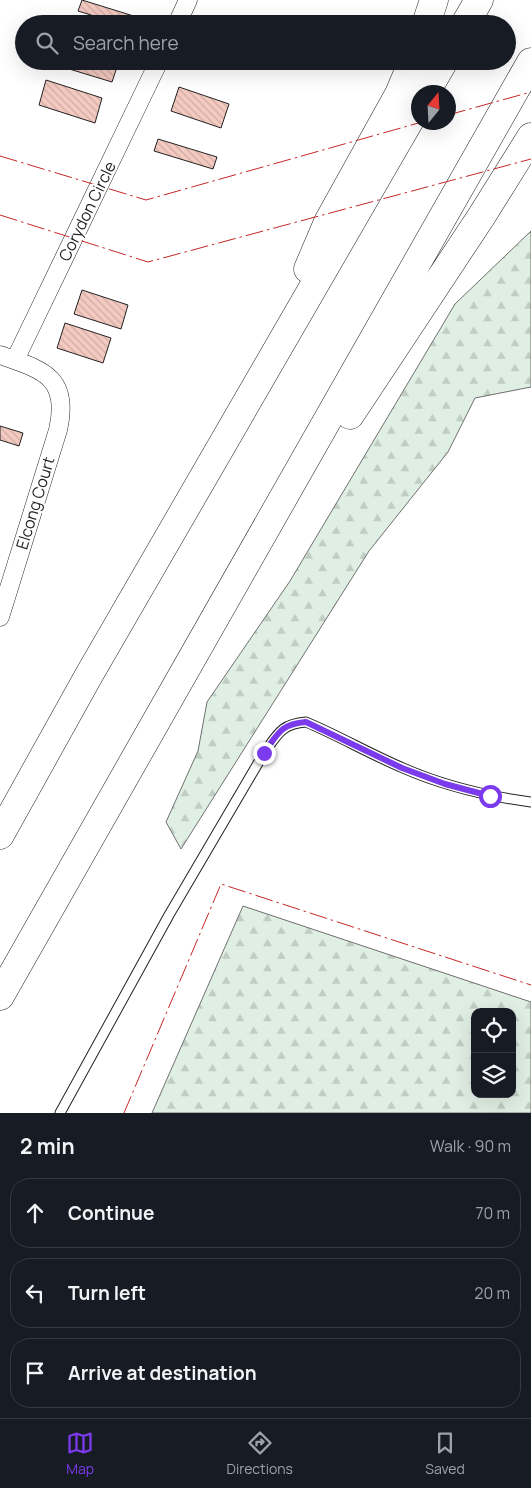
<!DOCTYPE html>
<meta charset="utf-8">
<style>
:root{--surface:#171b24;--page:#242831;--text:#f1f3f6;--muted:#9ea1a6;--line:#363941;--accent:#7c3aed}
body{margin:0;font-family:Manrope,sans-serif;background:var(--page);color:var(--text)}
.controls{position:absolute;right:15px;bottom:15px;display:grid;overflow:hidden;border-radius:10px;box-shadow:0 5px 20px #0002}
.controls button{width:45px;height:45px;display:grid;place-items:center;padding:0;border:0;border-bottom:1px solid var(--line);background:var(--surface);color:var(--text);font:25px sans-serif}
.compass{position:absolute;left:411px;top:85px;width:45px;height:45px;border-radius:50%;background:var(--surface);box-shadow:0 5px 20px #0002;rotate:18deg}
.stop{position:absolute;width:15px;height:15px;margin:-11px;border:4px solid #7c3aed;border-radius:50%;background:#fff}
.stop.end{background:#7c3aed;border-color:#fff;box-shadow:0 1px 5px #0008}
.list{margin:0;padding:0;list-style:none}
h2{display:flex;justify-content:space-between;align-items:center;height:65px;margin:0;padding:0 20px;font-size:21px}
h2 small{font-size:16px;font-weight:400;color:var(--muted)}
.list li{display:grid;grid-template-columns:32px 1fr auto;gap:15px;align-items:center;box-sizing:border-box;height:70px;margin:0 10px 10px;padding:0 10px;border:1px solid var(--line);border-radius:20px}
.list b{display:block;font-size:19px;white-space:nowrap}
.list em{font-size:16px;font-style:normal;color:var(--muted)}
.icon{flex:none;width:28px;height:28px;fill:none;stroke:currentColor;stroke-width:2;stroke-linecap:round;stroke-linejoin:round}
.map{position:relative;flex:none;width:531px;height:1113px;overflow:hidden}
.search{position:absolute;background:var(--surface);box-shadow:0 5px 20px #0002;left:15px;right:15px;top:15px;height:55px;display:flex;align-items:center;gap:12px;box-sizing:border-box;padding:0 18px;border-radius:28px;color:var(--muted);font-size:19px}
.sheet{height:305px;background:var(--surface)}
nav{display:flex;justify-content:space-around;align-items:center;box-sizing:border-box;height:70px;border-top:1px solid var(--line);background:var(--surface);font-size:14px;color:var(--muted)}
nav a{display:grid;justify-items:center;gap:2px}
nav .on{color:var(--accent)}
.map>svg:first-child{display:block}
.forest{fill:url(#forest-firs);stroke:#6f6f6f;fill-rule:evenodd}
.building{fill:url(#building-back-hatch);stroke:#222}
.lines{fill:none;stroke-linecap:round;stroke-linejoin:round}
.lane-casing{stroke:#222;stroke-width:11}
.street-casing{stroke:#222;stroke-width:19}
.highway-casing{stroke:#222;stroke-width:29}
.lane{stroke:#fff;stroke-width:9}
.street{stroke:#fff;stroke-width:18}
.highway{stroke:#fff;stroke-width:28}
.power{stroke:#c62828;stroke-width:1;stroke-dasharray:18 4 2.5 4;stroke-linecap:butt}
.route{stroke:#7c3aed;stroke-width:6}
.labels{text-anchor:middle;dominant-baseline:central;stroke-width:4;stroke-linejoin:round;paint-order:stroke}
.street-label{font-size:16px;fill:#222;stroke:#fff}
</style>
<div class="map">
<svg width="531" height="1113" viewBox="0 0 531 1113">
<defs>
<pattern id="forest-firs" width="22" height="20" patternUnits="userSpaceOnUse" patternTransform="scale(1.25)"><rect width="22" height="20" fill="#e0efe3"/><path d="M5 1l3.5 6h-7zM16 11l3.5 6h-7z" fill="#c0cdc2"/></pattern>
<pattern id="building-back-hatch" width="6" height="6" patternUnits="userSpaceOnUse" patternTransform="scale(1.25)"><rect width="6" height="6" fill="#f3c9c0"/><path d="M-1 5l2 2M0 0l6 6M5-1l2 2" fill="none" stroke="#d0aca5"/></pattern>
</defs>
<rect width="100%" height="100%" fill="#fff"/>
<!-- forest -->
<path class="forest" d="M531 231V387L475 398 448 452 369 551 181 849 166 822 198 751 207 702 290 581 455 304Z
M243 906 531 1002V1113H152ZM475 1012H512V1094H475Z"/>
<!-- building -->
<path class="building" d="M82 0 140 18 138 24H120L78 11Z
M57 61H119L112 82 56 65Z
M46 80 102 98 95 123 39 105Z
M179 87 229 104 221 128 171 111Z
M158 139 217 157 213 169 154 151Z
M82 290 128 305 121 329 74 314Z
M65 323 111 338 103 363 57 348Z
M0 426 23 433 19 446 0 440Z"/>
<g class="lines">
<!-- lane casing -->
<g class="lane-casing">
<path id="lane" d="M60 1113 169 915 264 753C278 734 281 724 306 722 339 736 370 754 403 768 444 786 486 796 531 802"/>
</g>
<!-- street casing -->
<g class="street-casing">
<path id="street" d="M177 24 188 0
M0 355C43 370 70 377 58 430L0 617
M15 360 159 61"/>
</g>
<!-- highway casing -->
<g class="highway-casing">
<path id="highway" d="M426 24 434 0
M465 24 479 0
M426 92 444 61
M308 269 328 222 399 94 413 61
M350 415 481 217 531 137
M0 835 89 675 418 106
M0 996 531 62"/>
</g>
<!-- lane -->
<use href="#lane" class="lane"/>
<!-- street -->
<use href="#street" class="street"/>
<!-- highway -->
<use href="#highway" class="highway"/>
<!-- power -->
<path class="power" d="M448 115 531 92
M0 156 146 200 422 122
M0 215 148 262 531 159
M124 1113 221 884 531 985"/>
</g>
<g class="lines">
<!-- route -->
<path class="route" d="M264 753C278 733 281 724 306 722L402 768 445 784 490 796"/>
</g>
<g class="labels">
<!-- street labels -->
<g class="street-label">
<text transform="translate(87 211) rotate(-64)">Corydon Circle</text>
<text transform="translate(35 503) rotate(-73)">Elcong Court</text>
</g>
</g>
</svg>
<div class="controls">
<button><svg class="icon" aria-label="locate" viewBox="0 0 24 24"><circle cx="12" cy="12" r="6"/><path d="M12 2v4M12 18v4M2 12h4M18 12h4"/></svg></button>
<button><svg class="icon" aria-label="layers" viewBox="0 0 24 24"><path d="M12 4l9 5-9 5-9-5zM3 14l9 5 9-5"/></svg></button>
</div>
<svg class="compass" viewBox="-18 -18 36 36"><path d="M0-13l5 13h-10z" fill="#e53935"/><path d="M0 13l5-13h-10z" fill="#9ea1a6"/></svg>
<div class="stop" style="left:490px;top:796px"></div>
<div class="stop end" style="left:264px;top:753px"></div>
<div class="search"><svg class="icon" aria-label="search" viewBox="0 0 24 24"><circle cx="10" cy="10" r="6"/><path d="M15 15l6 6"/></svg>Search here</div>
</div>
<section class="sheet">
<h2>2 min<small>Walk · 90 m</small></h2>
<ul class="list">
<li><svg class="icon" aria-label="ahead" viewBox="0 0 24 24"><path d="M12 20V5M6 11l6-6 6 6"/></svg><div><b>Continue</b></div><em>70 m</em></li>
<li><svg class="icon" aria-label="left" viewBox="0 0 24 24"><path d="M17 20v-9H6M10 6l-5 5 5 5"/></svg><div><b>Turn left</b></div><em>20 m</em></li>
<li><svg class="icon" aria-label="arrive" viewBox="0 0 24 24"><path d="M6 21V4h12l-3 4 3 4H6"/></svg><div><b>Arrive at destination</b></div></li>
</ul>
</section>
<nav>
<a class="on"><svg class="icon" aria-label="map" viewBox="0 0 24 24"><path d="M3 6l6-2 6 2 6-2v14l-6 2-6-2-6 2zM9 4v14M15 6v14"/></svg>Map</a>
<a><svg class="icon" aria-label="directions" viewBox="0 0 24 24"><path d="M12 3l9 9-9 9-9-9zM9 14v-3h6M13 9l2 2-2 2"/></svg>Directions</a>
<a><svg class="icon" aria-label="saved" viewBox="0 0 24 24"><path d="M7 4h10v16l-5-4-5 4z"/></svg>Saved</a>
</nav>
